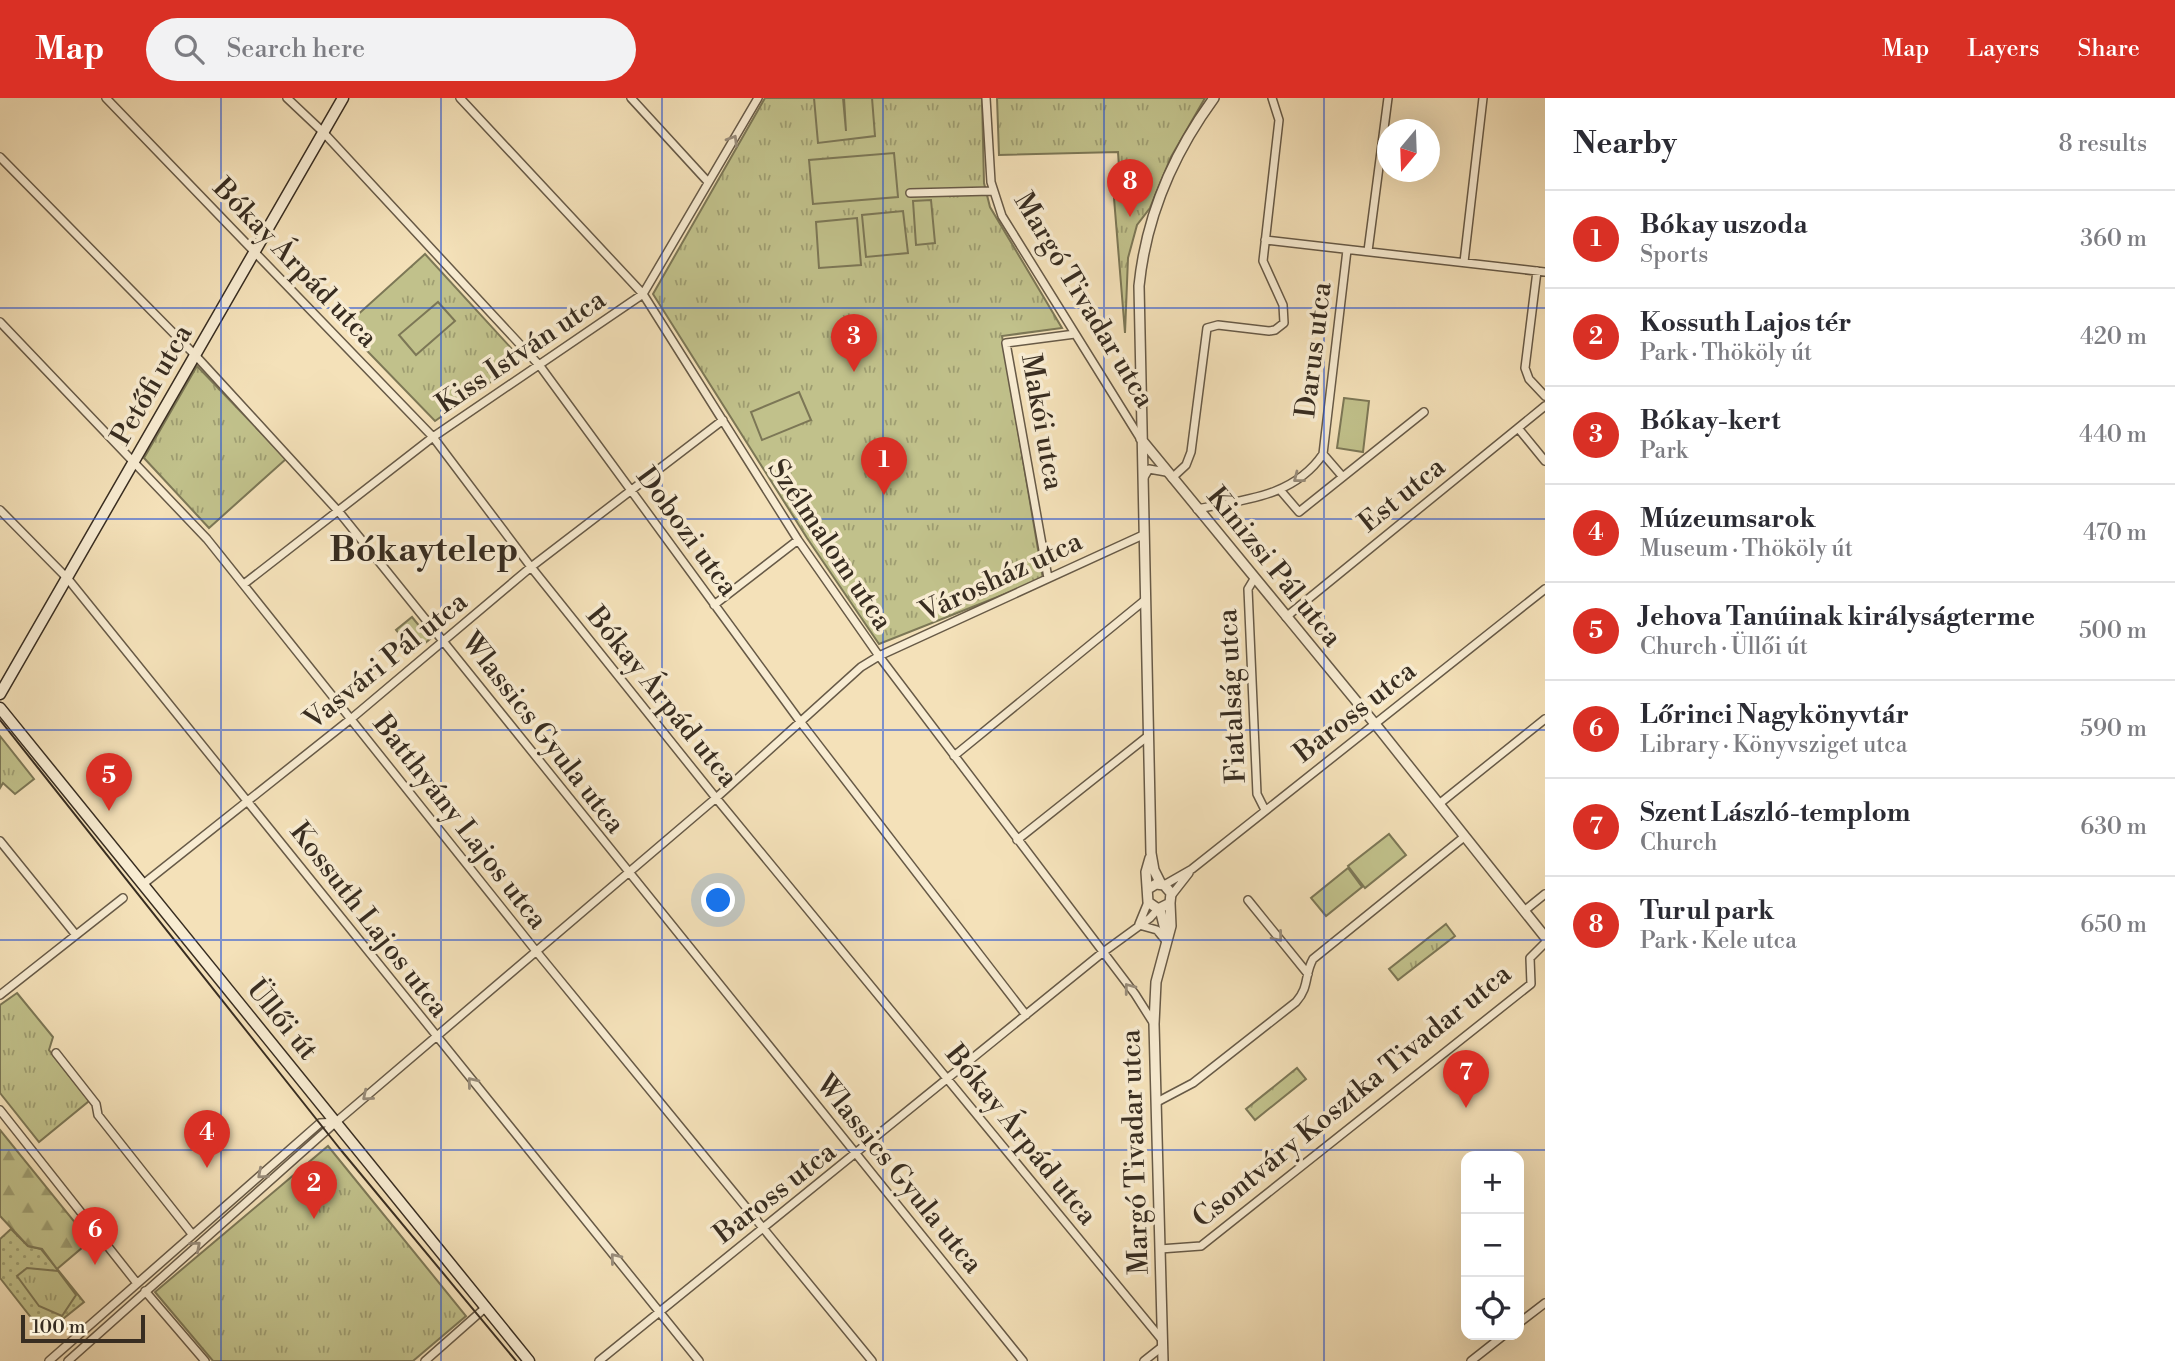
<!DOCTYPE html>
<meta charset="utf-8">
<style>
:root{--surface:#fff;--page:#f2f2f3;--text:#2b2b33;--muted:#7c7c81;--line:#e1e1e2;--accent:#d93025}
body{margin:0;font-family:"Libre Bodoni",serif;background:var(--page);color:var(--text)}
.controls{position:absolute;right:21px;bottom:21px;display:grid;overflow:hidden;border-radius:14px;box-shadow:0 7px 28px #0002}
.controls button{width:63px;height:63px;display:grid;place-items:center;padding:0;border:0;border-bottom:2px solid var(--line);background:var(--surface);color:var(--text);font:35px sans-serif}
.compass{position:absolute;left:1377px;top:21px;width:63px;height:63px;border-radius:50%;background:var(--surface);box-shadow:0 7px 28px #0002;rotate:199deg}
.scale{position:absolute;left:21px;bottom:18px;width:124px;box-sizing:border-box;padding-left:7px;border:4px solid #382d21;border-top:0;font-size:19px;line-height:24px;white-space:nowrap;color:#382d21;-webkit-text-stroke:5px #f8ecd2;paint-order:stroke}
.you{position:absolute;left:719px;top:803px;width:24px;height:24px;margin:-18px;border:5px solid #fff;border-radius:50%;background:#1a73e8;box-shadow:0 0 0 10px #1a73e833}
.badge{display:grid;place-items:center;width:46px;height:46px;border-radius:50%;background:var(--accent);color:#fff;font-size:23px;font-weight:700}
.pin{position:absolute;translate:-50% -58px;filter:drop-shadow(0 2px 4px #0008)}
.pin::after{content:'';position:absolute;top:37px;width:24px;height:21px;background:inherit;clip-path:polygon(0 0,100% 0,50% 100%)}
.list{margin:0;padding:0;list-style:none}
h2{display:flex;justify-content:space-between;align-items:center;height:91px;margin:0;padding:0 28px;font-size:30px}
h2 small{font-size:23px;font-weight:400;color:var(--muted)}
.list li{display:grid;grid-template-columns:46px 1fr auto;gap:21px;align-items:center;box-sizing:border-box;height:98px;padding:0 28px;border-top:2px solid var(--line)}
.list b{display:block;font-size:26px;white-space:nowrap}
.list p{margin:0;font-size:23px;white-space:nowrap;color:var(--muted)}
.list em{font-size:23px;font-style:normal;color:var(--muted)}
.icon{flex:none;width:38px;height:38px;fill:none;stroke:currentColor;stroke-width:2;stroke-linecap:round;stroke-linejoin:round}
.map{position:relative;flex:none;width:1545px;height:1263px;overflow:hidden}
header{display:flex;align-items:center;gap:42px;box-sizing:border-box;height:98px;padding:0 35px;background:var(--accent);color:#fff}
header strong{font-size:33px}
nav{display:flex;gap:38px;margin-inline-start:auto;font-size:24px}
.search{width:490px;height:63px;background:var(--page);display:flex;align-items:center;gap:18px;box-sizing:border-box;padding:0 24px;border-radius:38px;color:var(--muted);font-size:26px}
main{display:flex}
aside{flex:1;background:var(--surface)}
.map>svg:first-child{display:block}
.grass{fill:url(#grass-dots);stroke:#7c7756;stroke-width:2}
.forest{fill:url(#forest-firs);stroke:#7c7756;stroke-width:2}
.park{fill:url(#park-tufts);stroke:#7c7756;stroke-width:2}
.pitch{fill:#c1c18b;stroke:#7c7756;stroke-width:2}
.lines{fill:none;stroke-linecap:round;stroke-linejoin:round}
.minor-casing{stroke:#675a47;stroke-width:10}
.tertiary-casing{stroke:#675a47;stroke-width:12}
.secondary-casing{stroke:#382d21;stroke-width:13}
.minor{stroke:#f8ecd2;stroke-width:7}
.tertiary{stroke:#f8ecd2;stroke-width:9}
.secondary{stroke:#f8ecd2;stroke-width:10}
.tram{stroke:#382d21;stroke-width:2}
.oneway{stroke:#988c7a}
.grid{fill:none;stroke:#1d4ed8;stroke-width:2;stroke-opacity:0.55}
.labels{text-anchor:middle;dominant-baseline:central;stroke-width:7;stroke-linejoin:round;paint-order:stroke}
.street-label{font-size:28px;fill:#382d21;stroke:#f8ecd2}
.district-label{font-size:35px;font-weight:bold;fill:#382d21;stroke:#f8ecd2}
</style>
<header>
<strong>Map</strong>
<div class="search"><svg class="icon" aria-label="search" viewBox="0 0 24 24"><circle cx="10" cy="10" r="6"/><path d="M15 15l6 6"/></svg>Search here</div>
<nav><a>Map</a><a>Layers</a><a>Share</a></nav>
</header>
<main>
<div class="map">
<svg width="1545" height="1263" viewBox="0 0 1545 1263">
<defs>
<pattern id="grass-dots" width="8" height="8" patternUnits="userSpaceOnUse" patternTransform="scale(1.75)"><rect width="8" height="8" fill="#c1c18b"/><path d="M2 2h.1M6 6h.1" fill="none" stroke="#9e9d71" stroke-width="1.8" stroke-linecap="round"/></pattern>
<pattern id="forest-firs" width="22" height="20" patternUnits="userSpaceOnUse" patternTransform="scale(1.75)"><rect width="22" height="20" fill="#c1c18b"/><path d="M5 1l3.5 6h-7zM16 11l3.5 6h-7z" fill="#9e9d71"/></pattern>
<pattern id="park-tufts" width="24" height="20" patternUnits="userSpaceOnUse" patternTransform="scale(1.75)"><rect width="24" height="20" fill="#c1c18b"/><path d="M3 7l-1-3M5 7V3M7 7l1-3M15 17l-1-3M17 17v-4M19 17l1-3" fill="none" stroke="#9e9d71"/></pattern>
</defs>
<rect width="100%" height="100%" fill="#f4e1b9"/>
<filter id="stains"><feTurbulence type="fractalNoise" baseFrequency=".00286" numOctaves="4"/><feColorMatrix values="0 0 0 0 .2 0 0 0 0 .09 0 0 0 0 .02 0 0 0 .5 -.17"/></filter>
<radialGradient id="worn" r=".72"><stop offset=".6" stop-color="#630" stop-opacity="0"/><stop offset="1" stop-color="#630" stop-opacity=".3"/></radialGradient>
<!-- grass -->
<path class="grass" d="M11 1131 28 1148 41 1151 84 1204 44 1236 0 1180V1141Z"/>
<!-- forest -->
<path class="forest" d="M0 1032 90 1143 57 1171 42 1151 28 1148 0 1118Z"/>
<!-- park -->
<path class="park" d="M765 0H982L984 85 990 109 1062 230 1002 238 1043 481 879 546 807 440 653 196Z
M997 0H1205L1171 59 1150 110 1137 127 1128 160 1125 235 1114 100 1121 99 1118 54 999 57Z
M425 156 522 262 435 323 344 229Z
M197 268 286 361 209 430 144 360Z
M0 638 34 681 15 696 3 685 0 690Z
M1446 826 1455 838 1398 882 1389 871Z
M17 895 53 939 49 952 89 1003 39 1044 0 995V907Z
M1297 970 1306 981 1255 1022 1246 1011Z
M328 1048 466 1218 413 1263H213L155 1194Z
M27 1170 58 1173 76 1197 62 1218 39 1208 17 1178Z"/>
<!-- pitch -->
<path class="pitch" d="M814 0H843L846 33 844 0H872L875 38 818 45Z
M894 55 898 99 813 106 809 62Z
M931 102 935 145 916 147 913 103Z
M903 113 908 155 866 159 862 117Z
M857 120 861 167 819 170 816 124Z
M438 204 455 223 416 257 399 237Z
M799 294 811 322 762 342 751 314Z
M1344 300 1369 303 1363 354 1337 350Z
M412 519 430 541 414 554 396 532Z
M1389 736 1406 757 1365 790 1348 768Z
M1348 770 1362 789 1326 818 1311 800Z"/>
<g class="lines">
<!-- minor casing -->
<g class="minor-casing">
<path id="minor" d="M106 0 433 339 531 469 716 700 1163 1243
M287 0 323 34 540 268 799 622 1026 917
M460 0 643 196 798 442 879 558 1135 896 1154 926
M631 0 708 84
M986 0 991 84 1002 118 1140 340
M0 59 196 258 339 414 1023 1263
M910 95 992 93
M1265 142 1545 174
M1368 153 1388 0
M1464 164 1483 0
M1537 173 1525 270 1529 281 1545 298
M0 224 207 441 536 853 872 1263
M1518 330 1545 363
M1323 356 1342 378
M1172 380 1186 367 1191 354 1207 230 1218 227 1269 233 1275 232 1284 225 1283 207 1263 163 1279 22 1272 0
M1143 381 1149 371 1166 374
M1281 393 1299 414 1424 314
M1197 411C1243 402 1294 399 1323 356L1347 152
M0 412 68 481 699 1263
M1048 480 1006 245 1075 236
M1254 481 1248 491 1257 696 1265 712
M244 486 433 339 643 196 758 0
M714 507 798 442
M1286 519 1545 308
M954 658 1145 502
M1439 706 1545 621
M1017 742 1148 638
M0 743 76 837
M142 787 352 620 531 469 723 322
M1164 787 1192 771 1545 491
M1171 798 1189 775
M1248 802 1308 876
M1524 813 1545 796
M1139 826 1148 804
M1139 827 1157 832 1166 843
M0 897 123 800
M56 955 96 1006 98 1017 192 1136
M1157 1004 1193 985 1296 904C1310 888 1304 877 1313 861L1464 739
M0 1012 136 1184
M1160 1151 1201 1148 1531 886 1530 860 1545 845
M145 1193 205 1263
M1519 1225 1545 1205
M49 1263 320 1025 335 1024
M68 1263 336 1024 716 700 861 569 879 558 1143 437
M425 1263 485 1210
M599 1263 1102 855 1150 820 1158 811
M1144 1263 1163 1248
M1471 1263 1504 1237"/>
</g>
<!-- tertiary casing -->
<g class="tertiary-casing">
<path id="tertiary" d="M1141 341 1380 632 1545 839
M1161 786 1154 772 1151 755 1139 188C1146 119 1173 56 1214 0
M1148 791 1156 786 1164 787 1171 795 1170 805 1158 811 1148 804 1146 774 1150 760
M1160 811 1166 836
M1163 1263 1154 926 1156 884 1171 828 1170 805"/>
</g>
<!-- secondary casing -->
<g class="secondary-casing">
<path id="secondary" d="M0 596 343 0
M0 610 529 1263"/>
</g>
<!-- minor -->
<use href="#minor" class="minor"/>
<!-- tertiary -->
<use href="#tertiary" class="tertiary"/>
<!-- secondary -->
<use href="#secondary" class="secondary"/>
<!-- tram -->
<path class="tram" d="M0 622 340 1051 516 1263"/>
</g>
<!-- one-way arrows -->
<defs><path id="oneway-chevron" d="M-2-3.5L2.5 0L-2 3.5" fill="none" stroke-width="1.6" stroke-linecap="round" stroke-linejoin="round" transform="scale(1.75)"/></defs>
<g class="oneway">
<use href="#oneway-chevron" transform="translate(733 42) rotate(-59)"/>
<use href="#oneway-chevron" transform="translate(1298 380) rotate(142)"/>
<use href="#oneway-chevron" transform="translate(1278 839) rotate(51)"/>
<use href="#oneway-chevron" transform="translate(1129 890) rotate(-127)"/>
<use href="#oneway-chevron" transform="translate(472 984) rotate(-129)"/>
<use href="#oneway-chevron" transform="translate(367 998) rotate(140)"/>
<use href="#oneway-chevron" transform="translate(262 1076) rotate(139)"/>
<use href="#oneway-chevron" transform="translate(196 1148) rotate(-41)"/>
<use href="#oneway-chevron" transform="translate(615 1160) rotate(-129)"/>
</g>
<!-- grid -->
<path class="grid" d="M221 0V1263M441 0V1263M662 0V1263M883 0V1263M1104 0V1263M1324 0V1263M0 210H1545M0 421H1545M0 632H1545M0 842H1545M0 1052H1545"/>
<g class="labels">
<!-- street labels -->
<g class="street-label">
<text transform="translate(295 165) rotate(46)">Bókay Árpád utca</text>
<text transform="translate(1084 202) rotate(59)">Margó Tivadar utca</text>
<text transform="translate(1314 252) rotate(-83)">Darus utca</text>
<text transform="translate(521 254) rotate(-34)">Kiss István utca</text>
<text transform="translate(152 287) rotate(-60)">Petőfi utca</text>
<text transform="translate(1042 324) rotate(80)">Makói utca</text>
<text transform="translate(1402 397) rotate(-39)">Est utca</text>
<text transform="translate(687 434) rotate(54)">Dobozi utca</text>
<text transform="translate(830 447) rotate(56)">Szélmalom utca</text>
<text transform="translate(1274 469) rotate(51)">Kinizsi Pál utca</text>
<text transform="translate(1001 479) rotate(-25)">Városház utca</text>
<text transform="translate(386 563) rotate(-39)">Vasvári Pál utca</text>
<text transform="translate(1232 598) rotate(-93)">Fiatalság utca</text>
<text transform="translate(662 599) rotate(51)">Bókay Árpád utca</text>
<text transform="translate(1355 614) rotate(-38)">Baross utca</text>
<text transform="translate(543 635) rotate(52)">Wlassics Gyula utca</text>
<text transform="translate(460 724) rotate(52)">Batthyány Lajos utca</text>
<text transform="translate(369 822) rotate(52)">Kossuth Lajos utca</text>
<text transform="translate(282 922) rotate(51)">Üllői út</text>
<text transform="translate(1352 998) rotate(-39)">Csontváry Kosztka Tivadar utca</text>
<text transform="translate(1021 1037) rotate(51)">Bókay Árpád utca</text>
<text transform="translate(1135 1054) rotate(-92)">Margó Tivadar utca</text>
<text transform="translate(899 1076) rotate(51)">Wlassics Gyula utca</text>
<text transform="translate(775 1095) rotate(-38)">Baross utca</text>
</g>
<!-- district labels -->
<g class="district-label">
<text x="424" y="452">Bókaytelep</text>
</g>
</g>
<rect width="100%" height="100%" filter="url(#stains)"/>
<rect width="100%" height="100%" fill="url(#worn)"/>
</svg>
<div class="controls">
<button>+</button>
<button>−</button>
<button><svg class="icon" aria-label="locate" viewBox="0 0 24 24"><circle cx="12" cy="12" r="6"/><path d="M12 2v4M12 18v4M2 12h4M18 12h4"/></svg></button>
</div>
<svg class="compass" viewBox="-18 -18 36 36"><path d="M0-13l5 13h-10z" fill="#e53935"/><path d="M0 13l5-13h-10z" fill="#7c7c81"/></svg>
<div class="scale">100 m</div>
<div class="you"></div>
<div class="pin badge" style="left:884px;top:397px">1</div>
<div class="pin badge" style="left:314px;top:1121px">2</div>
<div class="pin badge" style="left:854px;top:274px">3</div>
<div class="pin badge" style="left:207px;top:1070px">4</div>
<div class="pin badge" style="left:109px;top:713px">5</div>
<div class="pin badge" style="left:95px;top:1167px">6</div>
<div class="pin badge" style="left:1466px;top:1010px">7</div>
<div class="pin badge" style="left:1130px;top:119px">8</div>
</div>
<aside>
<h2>Nearby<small>8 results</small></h2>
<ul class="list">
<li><span class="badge">1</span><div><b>Bókay uszoda</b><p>Sports</p></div><em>360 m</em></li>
<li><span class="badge">2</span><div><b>Kossuth Lajos tér</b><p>Park · Thököly út</p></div><em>420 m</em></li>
<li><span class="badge">3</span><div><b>Bókay-kert</b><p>Park</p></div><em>440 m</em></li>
<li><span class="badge">4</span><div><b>Múzeumsarok</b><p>Museum · Thököly út</p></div><em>470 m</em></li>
<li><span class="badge">5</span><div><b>Jehova Tanúinak királyságterme</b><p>Church · Üllői út</p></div><em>500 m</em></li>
<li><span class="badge">6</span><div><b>Lőrinci Nagykönyvtár</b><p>Library · Könyvsziget utca</p></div><em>590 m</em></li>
<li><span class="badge">7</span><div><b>Szent László-templom</b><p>Church</p></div><em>630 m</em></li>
<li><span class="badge">8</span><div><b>Turul park</b><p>Park · Kele utca</p></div><em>650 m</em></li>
</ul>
</aside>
</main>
